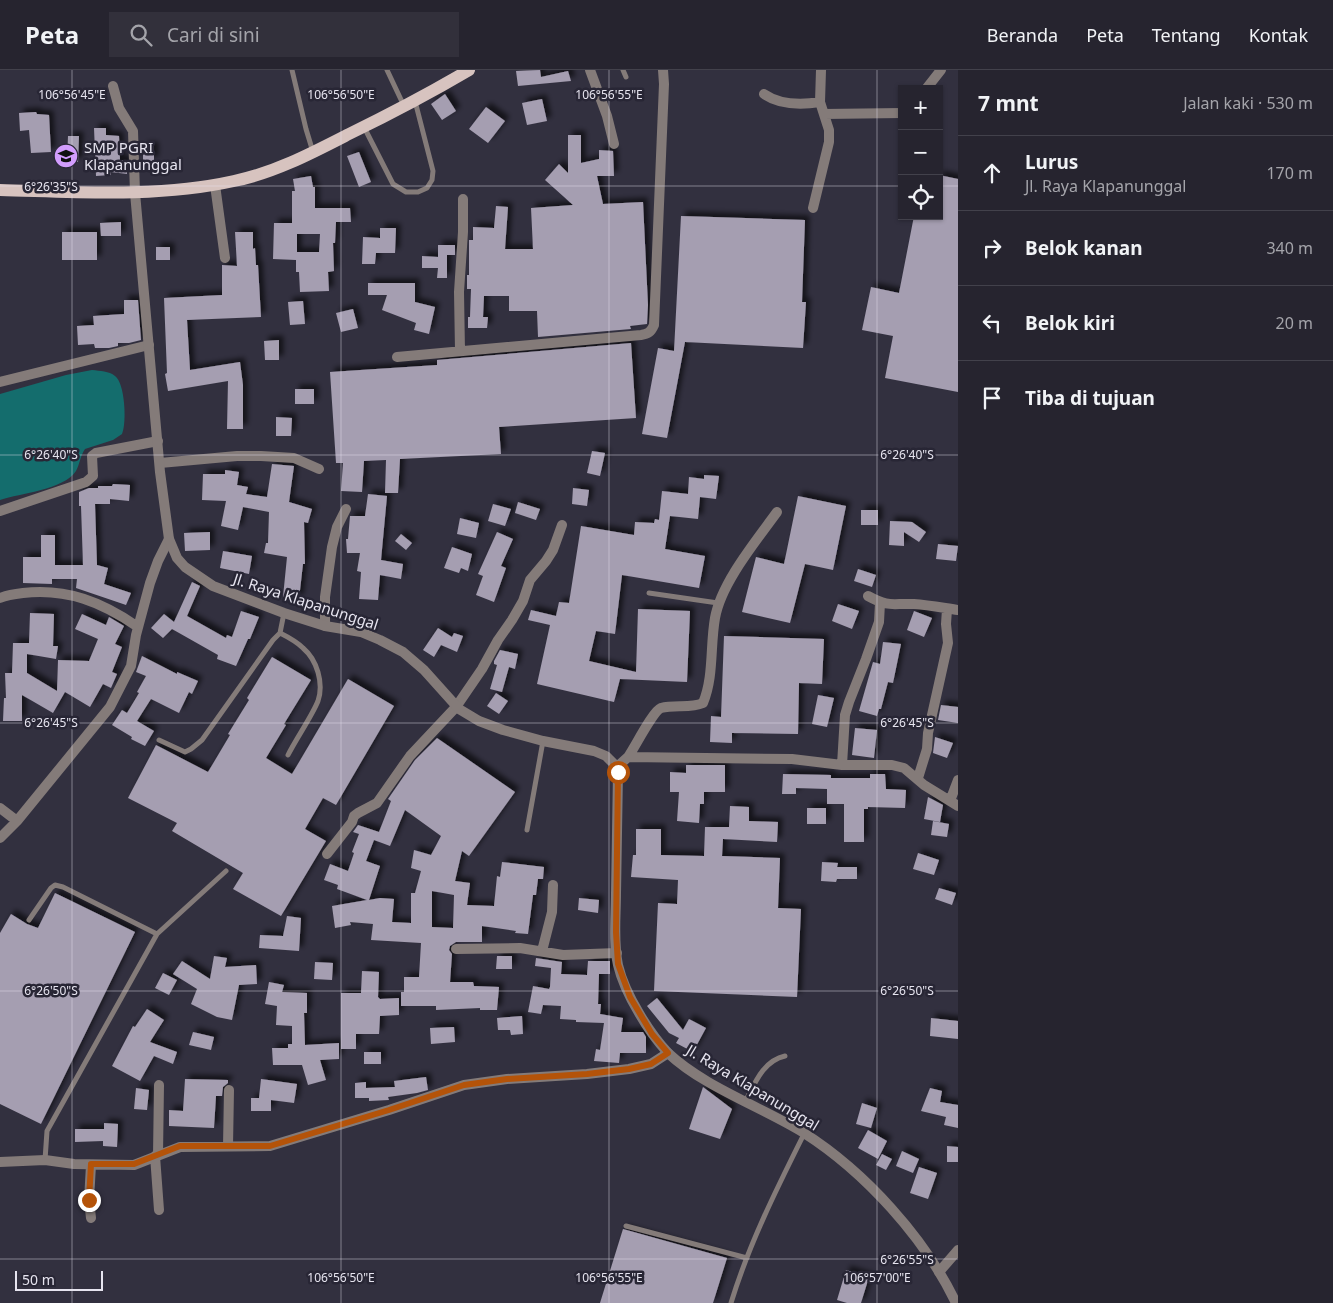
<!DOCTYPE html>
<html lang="id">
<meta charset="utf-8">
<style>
:root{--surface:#26242f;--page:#32303b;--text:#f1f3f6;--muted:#a4a4aa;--line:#42414b}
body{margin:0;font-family:"Noto Sans",sans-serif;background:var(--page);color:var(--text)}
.controls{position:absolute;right:15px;top:15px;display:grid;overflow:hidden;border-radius:0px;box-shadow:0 1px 4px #0004}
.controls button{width:45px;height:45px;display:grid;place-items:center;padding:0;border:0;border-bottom:1px solid var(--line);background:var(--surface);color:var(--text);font:25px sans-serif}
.scale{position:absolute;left:15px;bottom:12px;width:88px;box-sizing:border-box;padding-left:5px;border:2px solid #e6e4ef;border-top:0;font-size:14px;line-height:18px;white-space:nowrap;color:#e6e4ef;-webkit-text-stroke:4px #282635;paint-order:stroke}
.stop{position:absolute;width:15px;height:15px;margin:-11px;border:4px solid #b45309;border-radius:50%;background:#fff}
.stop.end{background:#b45309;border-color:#fff;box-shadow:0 1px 5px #0008}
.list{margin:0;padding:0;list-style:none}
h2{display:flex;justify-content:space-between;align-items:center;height:65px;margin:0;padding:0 20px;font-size:21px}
h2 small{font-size:16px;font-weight:400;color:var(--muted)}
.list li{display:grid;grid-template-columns:32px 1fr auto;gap:15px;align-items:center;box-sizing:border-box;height:75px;padding:0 20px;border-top:1px solid var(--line)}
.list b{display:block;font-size:19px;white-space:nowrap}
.list p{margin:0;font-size:16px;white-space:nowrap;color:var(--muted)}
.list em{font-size:16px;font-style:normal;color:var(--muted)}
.icon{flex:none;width:28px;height:28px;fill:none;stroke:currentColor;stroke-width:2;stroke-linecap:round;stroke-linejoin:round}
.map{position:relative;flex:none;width:958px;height:1233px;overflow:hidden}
header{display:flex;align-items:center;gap:30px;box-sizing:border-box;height:70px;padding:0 25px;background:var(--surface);border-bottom:1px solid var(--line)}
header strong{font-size:24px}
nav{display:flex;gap:28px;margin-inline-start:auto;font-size:18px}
.search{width:350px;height:45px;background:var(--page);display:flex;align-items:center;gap:12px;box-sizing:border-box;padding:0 18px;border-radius:0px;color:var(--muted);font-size:19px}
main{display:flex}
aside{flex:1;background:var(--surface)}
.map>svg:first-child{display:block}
.water{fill:#146d6d}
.building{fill:#a59eb1;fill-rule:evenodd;filter:url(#shadow)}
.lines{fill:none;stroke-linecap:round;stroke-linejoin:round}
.service{stroke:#847b79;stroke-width:5}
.minor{stroke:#847b79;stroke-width:10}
.tertiary{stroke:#847b79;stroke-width:10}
.primary{stroke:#d7c3bf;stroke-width:12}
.route{stroke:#b45309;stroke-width:6}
.ticks{fill:none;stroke:#e6e4ef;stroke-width:1;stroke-opacity:0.45}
.labels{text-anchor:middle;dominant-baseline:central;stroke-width:5;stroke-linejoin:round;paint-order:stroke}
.poi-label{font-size:15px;fill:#e6e4ef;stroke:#282635;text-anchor:start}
.street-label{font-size:15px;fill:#e6e4ef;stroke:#282635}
.ticks-label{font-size:12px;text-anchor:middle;fill:#e6e4ef;stroke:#282635;stroke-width:5;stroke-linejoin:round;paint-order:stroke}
</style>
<header>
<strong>Peta</strong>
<div class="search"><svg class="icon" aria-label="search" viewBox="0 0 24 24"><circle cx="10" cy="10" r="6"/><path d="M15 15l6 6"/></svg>Cari di sini</div>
<nav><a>Beranda</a><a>Peta</a><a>Tentang</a><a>Kontak</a></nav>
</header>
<main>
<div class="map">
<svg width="958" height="1233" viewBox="0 0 958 1233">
<defs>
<filter id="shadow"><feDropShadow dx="4.5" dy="-4.5" stdDeviation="2.5" flood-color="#0009"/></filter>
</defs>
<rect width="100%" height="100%" fill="#32303f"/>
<!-- water -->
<path class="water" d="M92 300C100 301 109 301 115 306 125 313 127 353 122 364L113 370 85 379C80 386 80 394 76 401 63 420 21 423 0 430V324L66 305Z"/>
<!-- building -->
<path class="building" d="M540 0 541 7 568 1 571 11 518 16 516 1Z
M445 24 456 41 442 50 431 34Z
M542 29 547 51 527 55 522 33Z
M486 37 505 51 488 73 469 59Z
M36 42 37 44 49 45 51 82 31 83 29 60 20 61 19 43Z
M94 58H106V65L119 66 120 90H127V104L111 102V105L96 106Z
M568 65H581V93L599 89V80L613 81 614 106H597L603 134 643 132 648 235 647 254 630 256 631 259 538 267 537 241H509V226H484L483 247H488L487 258H468V247H470L471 219H467V205H469V170H473V157L494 158 496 136 508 137 505 179H533L531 138 573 135 545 110 559 94 568 103Z
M68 66H79L78 92 67 91Z
M143 76H154V91H143Z
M359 82 371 112 359 117 347 86Z
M939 105 958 109V322L885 308 893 266 862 260 871 217 899 223 914 146H939Z
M311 106 313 117H315V138H350L351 152H336L335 173H333L334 201 328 202 329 221 300 222 299 202H296V190L273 189 274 153H292V121H295L293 109ZM297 164H320L319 182H297Z
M681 146 805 150 802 232H806L803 278 685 272 667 368 642 364 658 278 674 281Z
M121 152V166H101L100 153Z
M380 158H396L395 183H376L375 194H362L363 167 380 168Z
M62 162H97V190H62Z
M235 162H253V179L255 178 256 195H258L261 247 187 250 190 300 240 292 243 315V359H227L228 311 168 321 165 304 167 303 164 228 222 225V195L237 196Z
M438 175H455V185H447V208H437L438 198H422V186L438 187Z
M156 177H170V190H156Z
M368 213H415V232L435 237 429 264 414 260 416 253 382 240 387 225H368Z
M124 230H138L141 270 129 273H118V276L109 278H95L94 274 78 275 77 256 94 255 93 246 124 244Z
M303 231 305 254 290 255 288 232Z
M353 239 358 258 341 262 336 243Z
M279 270V290H265L264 271Z
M631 273 636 348 499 357 501 384 400 389 398 423H385L386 390 364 391 362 422 341 421 343 393H336L330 302 437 295V290Z
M295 319H314V334H295Z
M276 347 292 348 291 366H276Z
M592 381 605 383 600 406 587 403Z
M272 394 294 396 289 432 312 439 308 453 304 452 305 494H303L299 529 283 527 287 487 264 483 266 473H268L269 442 243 437 238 460 221 456 226 431 202 430 203 404H225V400L239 402 237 415 248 417 246 424 267 427Z
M704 405 719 406 716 429 700 427 698 449 670 446 665 479 705 486 699 518 622 505 615 564 596 561 589 591 636 602 638 539 690 541 687 612 620 609 614 632 537 614 550 555 528 550 531 540 556 546 559 532 569 533 581 456 634 465 635 452 654 453 655 449 659 450 662 421 688 424 689 407 704 409Z
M113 414 130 415 129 431 110 429V434H95L97 495 108 498 104 514 131 523 126 535 76 518 77 509H52V514L23 513V487H41V465H55V495H83L81 436H79V422L89 418H98V416H112Z
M573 418 589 420 587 436 572 434Z
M368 424 387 426 381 490 403 494 401 509 380 505 378 530 359 529 361 502 357 501 360 483H347L346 469H348L350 446H365Z
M798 426 846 436 833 500 805 494 790 553 742 542 756 487 784 494Z
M518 432 540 439 536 450 515 443Z
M493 434 511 439 505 456 488 451Z
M861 440H878V455H861Z
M460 448 479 453 476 468 457 464Z
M890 451 912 452 926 462 919 472 904 462V476L889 475Z
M210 462V480L185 481 184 463Z
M497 462 513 469 501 496 506 498 494 532 476 525 483 506 478 504Z
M401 464 412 473 406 480 395 471Z
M938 474 958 476 956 491 936 489Z
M452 477 472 484 468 501 461 498 459 503 444 498Z
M223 481 252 486 249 504 220 498Z
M858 499 876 505 872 517 854 511Z
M192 512 200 516 187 546 226 568 227 565 232 567 241 541 259 547 250 569H248L236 596 217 589 218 585 172 559 163 568 151 558 164 544 174 552Z
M838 534 859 541 852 559 832 551Z
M914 541 932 548 924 567 907 560Z
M30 543 54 544 53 576H58L56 589 27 584V603L57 621 58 590 89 591 98 569 75 559 82 544 106 555 109 547 124 556 115 574 122 577 112 602 117 604 111 618 103 614 90 637 65 622 53 643 22 625V651H3L4 628H6L5 603H12L13 573H29Z
M438 558 452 567 454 563 463 566 457 582 441 575 434 587 423 580Z
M724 566 824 569 822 614 799 613 798 664 732 663V673L710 672 711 646 721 647Z
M883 572 901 574 893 613 888 612 881 639H879L877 646 859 641 873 592 880 594Z
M500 580 518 584 515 599 509 597 502 622 490 619 497 595 494 594V591Z
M142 586 177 604V602L198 611 192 624 189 622 179 643 151 629 137 651 154 661 145 676 131 669 132 667 112 655 122 640 127 643 139 623 137 622 146 606 136 602Z
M272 587 311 610 284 654 286 655 266 688 292 704 348 609 394 636 336 735 323 728 305 759 326 771 281 846 233 819 243 803 172 761 177 753 128 728 156 675 208 702 230 665 228 664 249 630 247 628Z
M496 623 508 631 499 644 487 636Z
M818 625 834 628 827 657 812 654Z
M941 635 958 637V653L938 650Z
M855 658 877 660 874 688 852 685Z
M935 667 953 673 947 688 933 683Z
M437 668 515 722 469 786 462 781 455 811 470 813 467 835 494 836 497 806 500 807 502 792 544 797 543 809H538L536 825H533L528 864 515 863 516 861 482 856V872H456L450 876 449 880 452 884 450 912H473L474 916 499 917 497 940H480V938L436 940V936H401V922H404V907H419L421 873 371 870 373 854 350 852 351 855 335 858 332 836 367 830 337 819 338 815 324 810 330 794 348 801 354 783 352 782 359 764 353 762 358 755 379 762 391 731 388 729 415 690ZM405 740 441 766 431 785 414 780 411 798 421 801 415 823H411V853L392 852 394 829 380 828 369 830 380 796 366 791 374 770 390 776ZM432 821 454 825 453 858 432 857Z
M686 695H725V722H704V734H700L699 753 677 751 679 722H670V702L686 703Z
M783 704 831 705V708H870V704H885L886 719 906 720 905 738 868 737V739H864V772H844V734H827V719L796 718V724H782Z
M928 727 943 735 940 752 924 749Z
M730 736 749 737V751L778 752 777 772 723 769 722 786 780 788 778 838 801 839 797 927 654 921 658 833 677 834 678 810 631 807 633 785H636V759H661V785L704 786 705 757H729Z
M807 738H826V754H807Z
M933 751 949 754 947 767 931 765Z
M918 783 939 790 934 805 913 799Z
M822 792 838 793 837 797H857V809H837L836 812 821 811Z
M939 818 956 823 952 835 935 829Z
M55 823 135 862 41 1054 0 1034V863L11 844 27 854 38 858Z
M579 828 599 830 598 843 578 840Z
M287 846 301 848 299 881 259 878 260 865 283 866Z
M214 886 227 888 225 897 256 895 257 914 239 915 232 950 217 947 191 934 197 919 173 904 182 891 210 909Z
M497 886H512V899H496Z
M536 888 562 892 561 904 587 905 588 891H610V904H599L598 934H601L600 944 623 948 621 962H643L646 967V983H620L619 993 594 991 596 979 600 980 604 953 576 952V950L560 949 561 936 543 935 541 944 528 942 533 916 549 919 550 917 551 898 535 896Z
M315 892 333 893 332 910 314 909Z
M362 901 379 902 378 927 380 929 399 928V945L380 946 379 964H356V979H341V923H361Z
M163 903 177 910 169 925 155 918Z
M269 912 284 915 282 922 307 923V943H304L305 975 339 973V989L320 990 326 1010 308 1015 302 995H273L272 978H288V974H292V956L276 955 277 936 265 934Z
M657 928 683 960 689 949 706 958 693 982 676 973 679 968 669 963 647 936Z
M147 939 164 950 150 972 177 982 173 994 154 986 140 1011 112 996 133 956 135 957Z
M522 946 523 964 511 965 510 960H498L497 948Z
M931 948 958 951V969L930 966Z
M454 957 455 972 431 974 430 958Z
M193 962 214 967 211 980 189 975Z
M364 982H381V994H364Z
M426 1007 428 1020 417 1023 388 1027 389 1030 369 1031V1028H355V1013L366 1012V1018L395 1017 394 1011Z
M185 1009 228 1010V1013L223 1017 222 1026H216L214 1058 169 1056V1040L183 1041Z
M261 1009 297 1014 294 1033 271 1030V1041H251V1028H259Z
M703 1017 732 1039 720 1069 689 1059Z
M136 1018 149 1020 147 1040 134 1039Z
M930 1018 942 1021 940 1032 958 1035V1058L944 1055 946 1047 921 1041Z
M862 1033 877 1038 871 1058 856 1054Z
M104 1053 118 1054 117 1077 103 1076V1071L75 1072V1059H104Z
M868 1060 887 1071 878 1089 858 1078Z
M947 1076 958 1077V1092H947Z
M902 1081 919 1089 913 1103 896 1096Z
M882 1084 892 1089 886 1100 876 1095Z
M919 1097 937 1103 928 1129 910 1123Z
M623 1159 727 1188 713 1233H600Z
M846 1200 869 1207 861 1233H847L837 1230Z"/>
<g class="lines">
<!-- service -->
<path class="service" d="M292 0 306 59 313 82
M387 0 404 36
M623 0 626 7
M364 57 393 114 406 122H418L427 118 432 110 433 101 415 31
M649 523 718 533
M280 563C288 567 297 572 303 578 317 590 324 613 318 631 312 646 296 669 288 685
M159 670 185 682 191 679 202 670 273 570 280 563 284 543
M527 760 543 671
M29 850 51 818 55 815 63 817 157 864
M745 1032C755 1013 763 991 785 986
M45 1090 47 1061 157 864 226 801
M626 1156 747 1188
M731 1233C749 1174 777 1118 804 1064"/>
<!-- minor -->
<path class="minor" d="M590 0 607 46 614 74
M113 16 119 38 133 61 135 123
M926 19 941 0
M764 24C780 35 801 35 820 32
M824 44 902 43
M215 115 225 188
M813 138 829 72V60L820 32 821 0
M460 281 459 222 463 162V129
M397 287 641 265C648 264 651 262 654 255L664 14 663 0
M0 312 149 275
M160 393 237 386H261L294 388 319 399
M0 441 86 412 93 406 92 386 96 383 158 371
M868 526C890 538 892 533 914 534 929 535 944 538 958 540
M0 528C7 525 15 524 23 523 67 518 102 532 138 557
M325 556V527L332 477 337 457 346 439
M628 687C635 677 653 641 661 638 675 634 690 639 703 633 714 607 710 576 715 548 721 513 756 471 777 442
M842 695 845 645 849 632 866 589 879 552 880 533
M617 697 628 687 792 689 842 695H892L904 698 924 715 958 736
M918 708 927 679 928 663 948 573 946 554 947 539
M950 731 958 710
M0 738 17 751
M0 768 17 751 110 637 131 596 136 565 150 513 158 491 169 469
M327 784 352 752 354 746 358 743 377 733 410 686 456 637 482 599 498 570 512 550 523 531 530 510 546 491 553 480 562 455
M456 879 520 878 563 885 617 883
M542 881 552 842 553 815
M228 1076 229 1020
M158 1085 159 1015
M155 1086 159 1140
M0 1092 45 1090 74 1094 134 1095 180 1077 270 1076 389 1040 464 1015 507 1009 587 1004 629 999 651 994 668 983
M91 1095 89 1130 91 1148
M939 1202 958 1180"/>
<!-- tertiary -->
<path class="tertiary" d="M135 123 160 402 169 469 177 488 185 497 213 516 284 543 325 556 361 562 380 570 403 582 424 600 459 639 479 651 503 660 543 671 594 681 606 686 617 697 618 702C617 743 617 783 616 823 616 847 613 872 618 895 622 912 630 928 639 943 647 957 657 971 668 983 704 1017 762 1037 804 1063 865 1102 925 1168 956 1233"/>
<!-- primary -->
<path class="primary" d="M0 120C78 122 157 128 234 111 274 103 312 83 349 64 390 44 430 23 469 0"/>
</g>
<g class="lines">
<!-- route -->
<path class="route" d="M89 1130 91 1094H134L180 1076H270L389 1040 464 1015 507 1009 587 1004 629 999 651 994 668 983 652 964 630 927 618 894 616 862 618 702"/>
</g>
<!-- ticks -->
<path class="ticks" d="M72 0V1233M341 0V1233M609 0V1233M877 0V1233M0 116H902M939 116H958M0 385H958M0 653H958M0 921H958M0 1189H958"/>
<!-- icons -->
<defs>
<g id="school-disc" transform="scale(1.25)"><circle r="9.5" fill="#d29dfd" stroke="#282635"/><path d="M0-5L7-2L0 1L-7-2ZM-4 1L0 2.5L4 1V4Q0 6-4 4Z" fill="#111"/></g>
</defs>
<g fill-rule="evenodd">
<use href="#school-disc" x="66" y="86"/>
</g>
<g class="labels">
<!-- poi labels -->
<g class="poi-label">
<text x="84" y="77">SMP PGRI<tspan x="84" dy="17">Klapanunggal</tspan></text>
</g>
<!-- street labels -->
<g class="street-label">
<text transform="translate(306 531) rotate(18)">Jl. Raya Klapanunggal</text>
<text transform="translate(753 1017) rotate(31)">Jl. Raya Klapanunggal</text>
</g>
</g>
<g class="ticks-label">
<text x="72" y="29">106°56'45"E</text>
<text x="341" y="29">106°56'50"E</text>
<text x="609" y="29">106°56'55"E</text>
<text x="51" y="121">6°26'35"S</text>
<text x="51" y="389">6°26'40"S</text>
<text x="907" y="389">6°26'40"S</text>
<text x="51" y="657">6°26'45"S</text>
<text x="907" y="657">6°26'45"S</text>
<text x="51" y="925">6°26'50"S</text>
<text x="907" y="925">6°26'50"S</text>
<text x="907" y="1194">6°26'55"S</text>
<text x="341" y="1212">106°56'50"E</text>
<text x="609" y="1212">106°56'55"E</text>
<text x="877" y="1212">106°57'00"E</text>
</g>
</svg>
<div class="controls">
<button>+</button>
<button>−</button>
<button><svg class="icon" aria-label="locate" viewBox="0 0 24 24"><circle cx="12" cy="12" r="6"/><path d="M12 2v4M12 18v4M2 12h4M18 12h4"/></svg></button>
</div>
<div class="scale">50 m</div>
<div class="stop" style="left:618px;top:702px"></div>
<div class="stop end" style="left:89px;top:1130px"></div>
</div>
<aside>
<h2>7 mnt<small>Jalan kaki · 530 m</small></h2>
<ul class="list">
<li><svg class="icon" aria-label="ahead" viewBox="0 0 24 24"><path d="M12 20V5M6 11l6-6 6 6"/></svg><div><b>Lurus</b><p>Jl. Raya Klapanunggal</p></div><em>170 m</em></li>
<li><svg class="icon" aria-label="right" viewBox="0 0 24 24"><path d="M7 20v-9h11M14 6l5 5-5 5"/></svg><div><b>Belok kanan</b></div><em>340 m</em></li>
<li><svg class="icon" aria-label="left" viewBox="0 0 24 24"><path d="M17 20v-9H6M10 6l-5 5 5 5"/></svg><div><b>Belok kiri</b></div><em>20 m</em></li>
<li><svg class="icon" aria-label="arrive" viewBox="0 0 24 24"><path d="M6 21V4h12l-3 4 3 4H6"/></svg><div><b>Tiba di tujuan</b></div></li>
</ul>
</aside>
</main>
